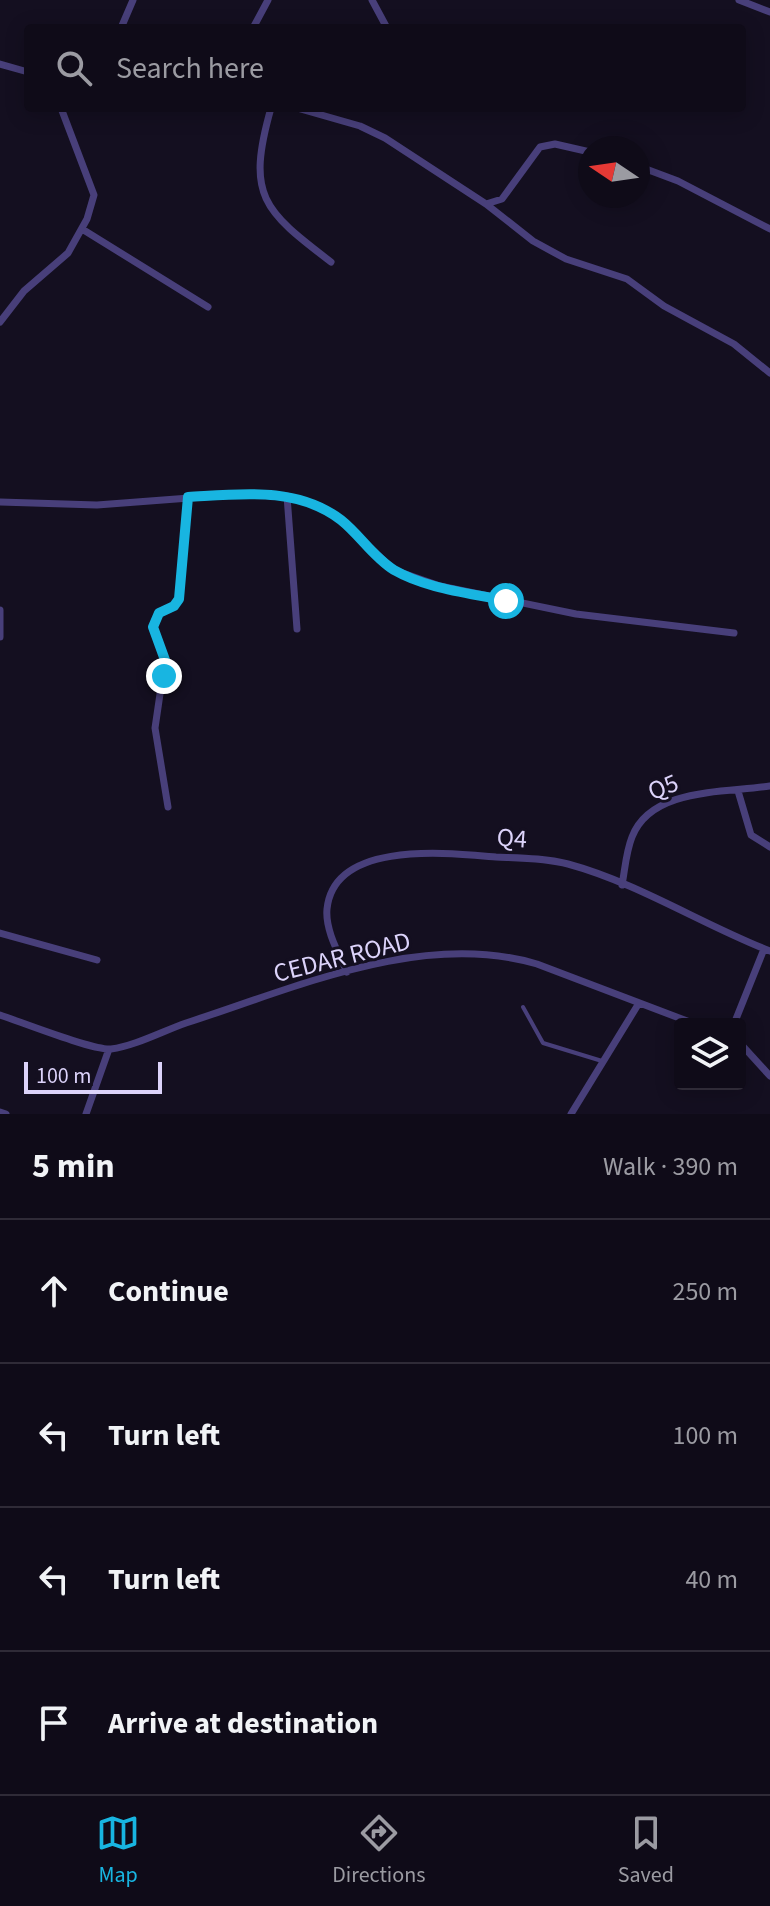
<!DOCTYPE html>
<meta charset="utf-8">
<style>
:root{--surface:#0f0b18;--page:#181421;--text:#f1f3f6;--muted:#9b9ba2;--line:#2f2b37;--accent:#18b5e1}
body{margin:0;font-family:"Source Sans 3",sans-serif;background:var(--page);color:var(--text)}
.controls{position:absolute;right:24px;bottom:24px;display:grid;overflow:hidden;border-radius:8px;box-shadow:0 4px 20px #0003}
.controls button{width:72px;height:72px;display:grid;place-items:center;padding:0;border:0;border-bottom:2px solid var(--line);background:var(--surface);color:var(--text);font:40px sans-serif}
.compass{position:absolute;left:578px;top:136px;width:72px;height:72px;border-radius:50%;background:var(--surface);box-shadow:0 4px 20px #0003;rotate:283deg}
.scale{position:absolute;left:24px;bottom:20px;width:138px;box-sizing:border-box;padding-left:8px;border:4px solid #dcd3fa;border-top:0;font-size:22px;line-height:28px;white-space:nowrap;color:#dcd3fa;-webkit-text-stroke:6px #140f20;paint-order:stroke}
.stop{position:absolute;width:24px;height:24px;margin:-18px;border:6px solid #18b5e1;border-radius:50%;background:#fff}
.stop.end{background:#18b5e1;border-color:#fff;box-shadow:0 2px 8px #0008}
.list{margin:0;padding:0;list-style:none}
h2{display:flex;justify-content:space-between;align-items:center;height:104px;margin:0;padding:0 32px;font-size:34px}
h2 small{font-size:26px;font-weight:400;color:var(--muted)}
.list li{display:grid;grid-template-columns:52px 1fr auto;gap:24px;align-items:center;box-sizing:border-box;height:144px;padding:0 32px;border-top:2px solid var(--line)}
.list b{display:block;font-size:30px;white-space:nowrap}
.list em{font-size:26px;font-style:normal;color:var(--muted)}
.icon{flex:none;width:44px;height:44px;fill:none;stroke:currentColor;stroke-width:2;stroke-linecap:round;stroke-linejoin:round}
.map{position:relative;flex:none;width:770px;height:1114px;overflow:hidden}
.search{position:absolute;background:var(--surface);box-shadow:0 4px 20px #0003;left:24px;right:24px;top:24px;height:88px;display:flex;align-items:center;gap:20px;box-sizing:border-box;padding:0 28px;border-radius:8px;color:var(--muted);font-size:30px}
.sheet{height:680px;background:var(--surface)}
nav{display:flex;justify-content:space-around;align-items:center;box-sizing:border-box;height:112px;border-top:2px solid var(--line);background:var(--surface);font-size:22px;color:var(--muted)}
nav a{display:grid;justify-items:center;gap:4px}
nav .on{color:var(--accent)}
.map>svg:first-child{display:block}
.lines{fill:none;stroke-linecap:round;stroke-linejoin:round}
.lane{stroke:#483f7a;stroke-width:4}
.street{stroke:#483f7a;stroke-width:7}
.route{stroke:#18b5e1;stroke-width:10}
.labels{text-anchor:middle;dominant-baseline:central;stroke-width:6;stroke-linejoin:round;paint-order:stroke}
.street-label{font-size:26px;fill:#dcd3fa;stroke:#140f20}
</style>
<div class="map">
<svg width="770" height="1114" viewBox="0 0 770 1114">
<rect width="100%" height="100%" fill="#140f20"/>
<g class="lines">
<!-- lane -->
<path class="lane" d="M523 1007 543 1043 602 1061"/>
<!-- street -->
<path class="street" d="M372 0 387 28
M739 0 770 12
M121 28 133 0
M253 28 268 0
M0 64 28 72
M271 108C246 196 263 210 331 262
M297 108 360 126 385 138 486 204 502 199 540 147 555 144 590 152
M638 166 678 181 770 229
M486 204 533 241 566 259 627 279 664 306 734 344 770 373
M82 229 208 307
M0 322 24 291 68 253 87 219 94 195 61 108
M287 496 297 629
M0 502 97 505 229 495 287 496 320 506 341 520 394 570 440 586 576 614 734 633
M0 610V637
M738 791 751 835 770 847
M168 807 155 728 165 660 153 627 159 613 174 606 179 599 188 497
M622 885C625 869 626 852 632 837 651 787 726 793 770 786
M0 933 97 960
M347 972C339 954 325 930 327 909 334 840 447 853 496 857 519 858 545 858 568 864 638 883 703 925 770 951
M0 1015C21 1022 94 1051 111 1049 135 1046 163 1031 186 1023 295 988 422 930 537 964L695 1024
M734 1024 764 949
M740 1043 770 1076
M0 1112 6 1114
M86 1114 109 1049
M571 1114 639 1003"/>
</g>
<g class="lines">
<!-- route -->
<path class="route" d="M164 676 165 660 153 627 159 613 174 606 179 599 188 497C240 494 297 486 341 520 360 535 373 557 394 570 427 589 470 593 506 601"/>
</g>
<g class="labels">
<!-- street labels -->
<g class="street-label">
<text transform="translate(663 787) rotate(-22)">Q5</text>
<text transform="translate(512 838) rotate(4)">Q4</text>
<text transform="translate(342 957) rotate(-14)">CEDAR ROAD</text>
</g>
</g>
</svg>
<div class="controls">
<button><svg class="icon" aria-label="layers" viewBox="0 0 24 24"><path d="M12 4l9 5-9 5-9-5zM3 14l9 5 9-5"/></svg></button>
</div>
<svg class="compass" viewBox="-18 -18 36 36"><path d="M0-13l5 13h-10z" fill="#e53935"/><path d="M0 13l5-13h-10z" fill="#9b9ba2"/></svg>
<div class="scale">100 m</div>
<div class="stop" style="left:506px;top:601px"></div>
<div class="stop end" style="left:164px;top:676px"></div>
<div class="search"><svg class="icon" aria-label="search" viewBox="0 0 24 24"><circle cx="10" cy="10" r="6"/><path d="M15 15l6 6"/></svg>Search here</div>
</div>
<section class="sheet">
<h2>5 min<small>Walk · 390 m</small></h2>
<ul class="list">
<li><svg class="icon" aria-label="ahead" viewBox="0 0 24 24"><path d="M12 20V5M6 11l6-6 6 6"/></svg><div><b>Continue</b></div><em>250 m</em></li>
<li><svg class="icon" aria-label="left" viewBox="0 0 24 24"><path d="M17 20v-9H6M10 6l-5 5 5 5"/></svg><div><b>Turn left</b></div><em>100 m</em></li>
<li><svg class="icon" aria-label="left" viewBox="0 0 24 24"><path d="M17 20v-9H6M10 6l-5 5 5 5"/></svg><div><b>Turn left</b></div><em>40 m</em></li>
<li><svg class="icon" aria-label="arrive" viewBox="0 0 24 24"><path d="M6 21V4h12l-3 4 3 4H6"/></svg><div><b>Arrive at destination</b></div></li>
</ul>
</section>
<nav>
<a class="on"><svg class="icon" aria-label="map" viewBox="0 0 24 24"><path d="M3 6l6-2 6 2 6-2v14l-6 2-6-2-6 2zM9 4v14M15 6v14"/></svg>Map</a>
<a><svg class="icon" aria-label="directions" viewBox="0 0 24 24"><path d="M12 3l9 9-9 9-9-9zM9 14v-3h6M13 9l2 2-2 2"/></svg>Directions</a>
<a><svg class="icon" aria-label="saved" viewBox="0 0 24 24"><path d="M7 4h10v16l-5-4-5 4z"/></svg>Saved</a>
</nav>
